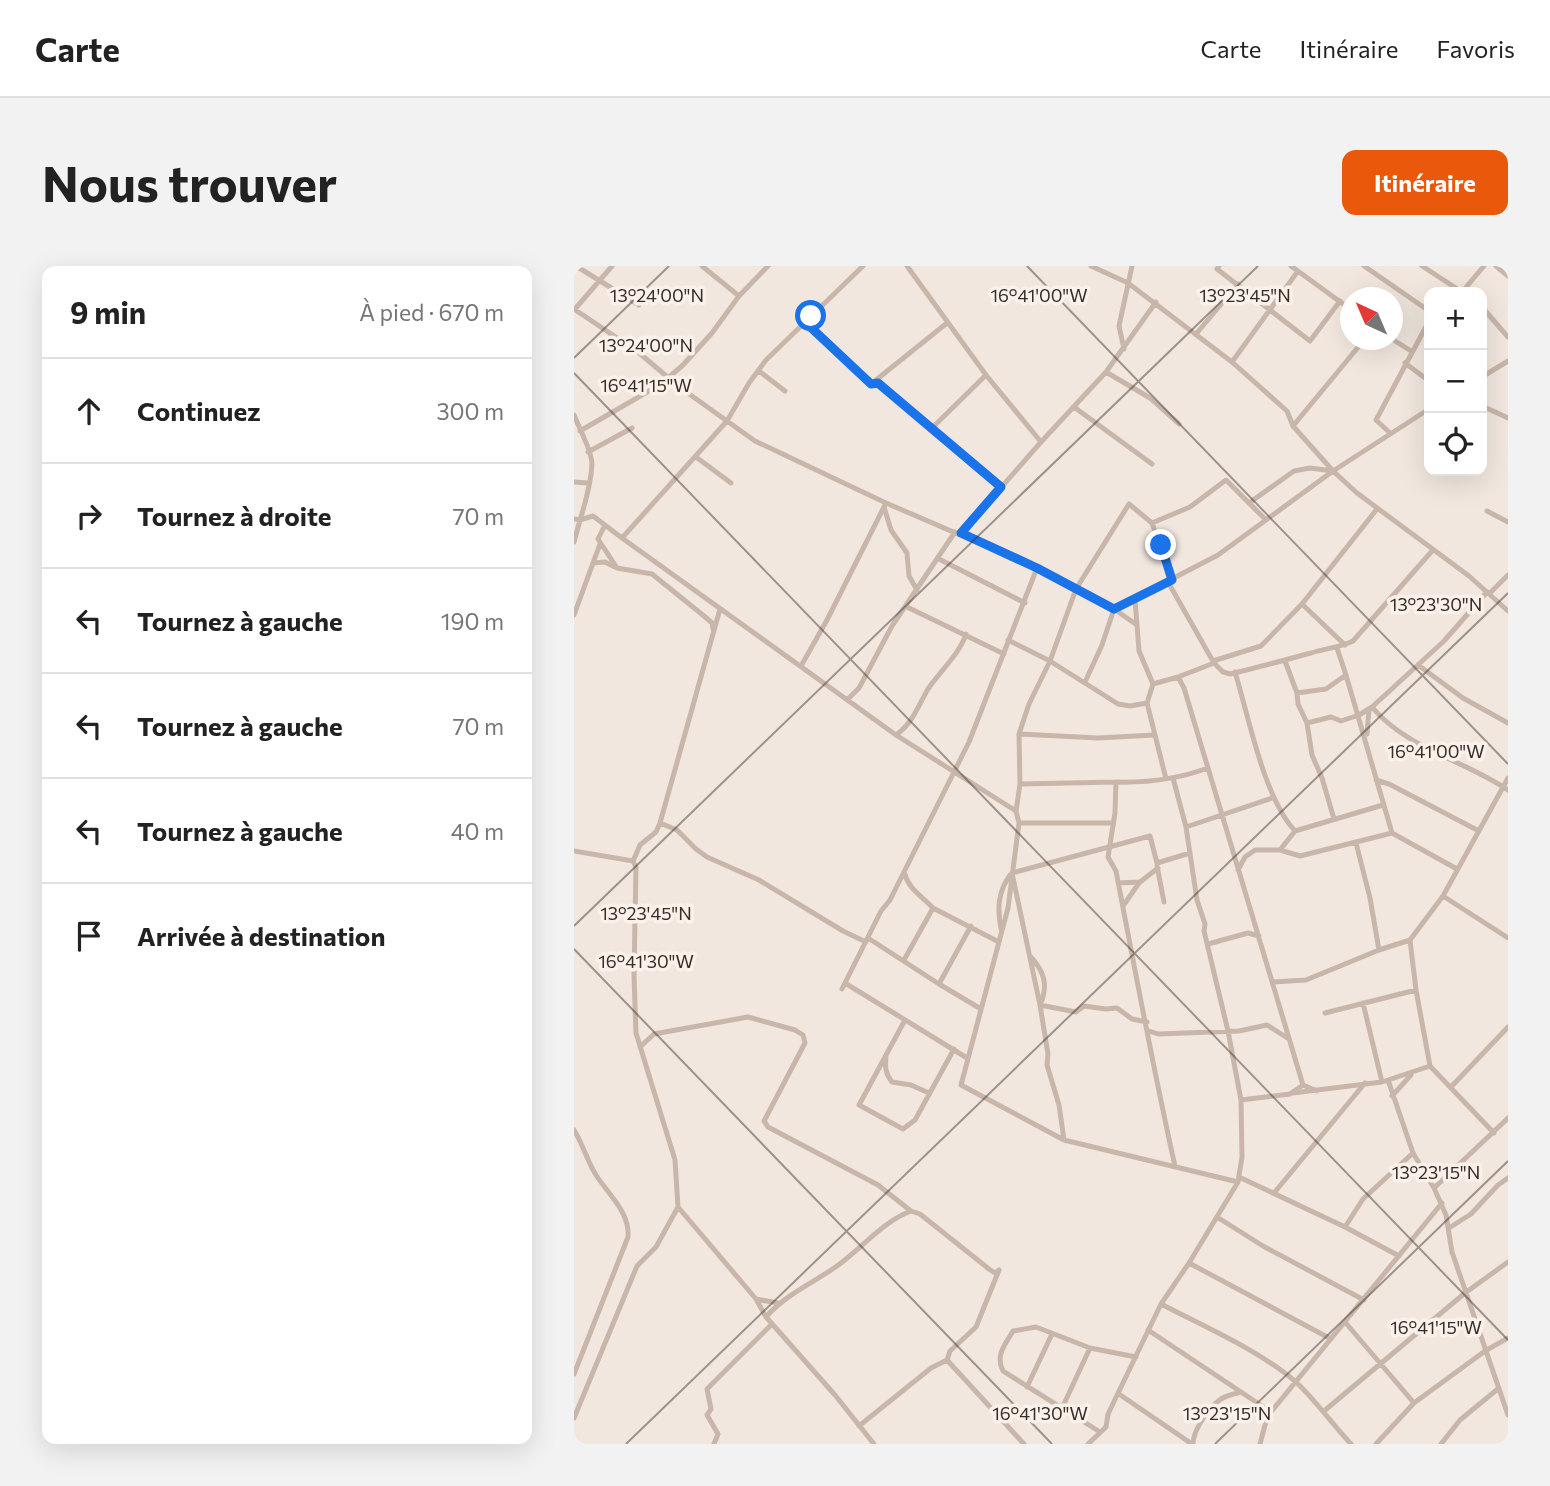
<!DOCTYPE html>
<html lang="fr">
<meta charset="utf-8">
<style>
:root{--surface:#fff;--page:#f2f2f2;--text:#222;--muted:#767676;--line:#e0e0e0;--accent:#ea580c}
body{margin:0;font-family:Commissioner,sans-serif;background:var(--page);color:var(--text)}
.controls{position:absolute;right:21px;top:21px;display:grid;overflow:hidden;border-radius:14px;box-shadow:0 7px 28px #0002}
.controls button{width:63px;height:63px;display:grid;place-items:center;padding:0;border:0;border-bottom:2px solid var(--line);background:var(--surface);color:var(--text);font:35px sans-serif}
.compass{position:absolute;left:766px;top:21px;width:63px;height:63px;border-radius:50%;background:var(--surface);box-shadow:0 7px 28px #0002;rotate:316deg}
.stop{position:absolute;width:21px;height:21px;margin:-16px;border:5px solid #1a73e8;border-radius:50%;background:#fff}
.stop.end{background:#1a73e8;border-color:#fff;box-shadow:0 2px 7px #0008}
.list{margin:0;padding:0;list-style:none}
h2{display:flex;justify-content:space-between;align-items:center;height:91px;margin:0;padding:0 28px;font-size:30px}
h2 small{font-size:23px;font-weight:400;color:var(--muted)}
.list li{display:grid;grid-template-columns:46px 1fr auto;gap:21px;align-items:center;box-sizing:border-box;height:105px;padding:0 28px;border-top:2px solid var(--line)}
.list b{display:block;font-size:26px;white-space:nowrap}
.list em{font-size:23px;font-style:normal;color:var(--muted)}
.icon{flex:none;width:38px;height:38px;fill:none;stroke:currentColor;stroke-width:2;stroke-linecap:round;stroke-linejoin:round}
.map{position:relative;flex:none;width:934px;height:1178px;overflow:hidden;border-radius:14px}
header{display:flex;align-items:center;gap:42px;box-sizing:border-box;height:98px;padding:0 35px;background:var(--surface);border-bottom:2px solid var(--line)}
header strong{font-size:33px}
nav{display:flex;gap:38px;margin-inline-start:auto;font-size:24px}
.intro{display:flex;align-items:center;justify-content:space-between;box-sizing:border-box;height:168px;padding:0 42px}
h1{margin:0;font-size:49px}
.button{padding:18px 32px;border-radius:14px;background:var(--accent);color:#fff;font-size:24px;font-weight:700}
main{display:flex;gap:42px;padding:0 42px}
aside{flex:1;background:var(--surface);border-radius:14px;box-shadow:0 7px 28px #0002}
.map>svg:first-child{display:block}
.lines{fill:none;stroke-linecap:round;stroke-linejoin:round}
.street{stroke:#c9b6aa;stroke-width:5}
.route{stroke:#1a73e8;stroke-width:9}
.ticks{fill:none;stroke:#372d29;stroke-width:2;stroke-opacity:0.45}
.ticks-label{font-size:18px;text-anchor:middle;fill:#372d29;stroke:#f9f1ea;stroke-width:7;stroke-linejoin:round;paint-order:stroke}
</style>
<header>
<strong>Carte</strong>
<nav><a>Carte</a><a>Itinéraire</a><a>Favoris</a></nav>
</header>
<div class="intro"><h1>Nous trouver</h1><a class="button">Itinéraire</a></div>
<main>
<aside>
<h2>9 min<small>À pied · 670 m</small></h2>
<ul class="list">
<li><svg class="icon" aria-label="ahead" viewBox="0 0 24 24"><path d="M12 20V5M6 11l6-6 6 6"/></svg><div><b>Continuez</b></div><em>300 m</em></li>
<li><svg class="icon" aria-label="right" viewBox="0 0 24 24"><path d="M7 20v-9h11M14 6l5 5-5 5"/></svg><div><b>Tournez à droite</b></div><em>70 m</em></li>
<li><svg class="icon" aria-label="left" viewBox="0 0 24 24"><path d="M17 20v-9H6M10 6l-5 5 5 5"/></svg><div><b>Tournez à gauche</b></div><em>190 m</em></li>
<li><svg class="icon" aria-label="left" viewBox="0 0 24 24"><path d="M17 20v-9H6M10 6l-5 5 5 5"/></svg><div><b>Tournez à gauche</b></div><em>70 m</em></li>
<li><svg class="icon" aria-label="left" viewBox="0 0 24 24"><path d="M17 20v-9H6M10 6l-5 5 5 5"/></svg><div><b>Tournez à gauche</b></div><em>40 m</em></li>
<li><svg class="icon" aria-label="arrive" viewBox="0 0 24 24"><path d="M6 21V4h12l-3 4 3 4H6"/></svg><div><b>Arrivée à destination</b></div></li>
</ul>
</aside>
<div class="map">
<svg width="934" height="1178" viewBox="0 0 934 1178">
<rect width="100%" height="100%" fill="#f1e7de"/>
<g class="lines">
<!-- street -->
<path class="street" d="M2 0 65 39
M128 0 165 30
M333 0 412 109 467 176
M517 0 554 17 658 96 713 145 719 160 759 205 783 227 895 310 934 345
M645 0 643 3 736 75 766 35
M717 0 776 43
M790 0 855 45
M848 0 888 26
M922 0 934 10
M888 26 910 0
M908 41 934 71
M0 43 64 86 104 120 181 175 312 237 463 302 540 343 563 359
M1 43 38 0
M231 56 297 118 304 117 427 221
M622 68 664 18
M818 73 837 85
M550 83 545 60 558 0
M658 96 724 5
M831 97 855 115
M185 105 211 125
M532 106 576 132 605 158
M908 111 934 95
M297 118 373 57
M908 140 934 152
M500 141 578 198
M0 149C5 162 18 185 18 198 17 217 12 235 6 254L0 253
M719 160 790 74
M358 162 412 109
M6 165 87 118 109 99 138 67 165 30 194 0
M816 167 802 154 855 55
M14 186 58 162
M122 191 157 217
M0 216 14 217
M675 237 720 205 736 202 759 205
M310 241 317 264 333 287 335 310 343 324
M913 245 934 256
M578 257 598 314
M31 259 24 273 43 302 78 308 130 350 138 357 139 363
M387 267 467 176 532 106 582 36
M48 272 322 469 442 545
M0 276 6 254 19 250 48 272 153 155 175 117 192 94 289 0
M365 293 451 337
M20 297 31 296 41 301
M594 316 640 397 649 406 656 408C683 402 710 394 737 387 752 382 765 382 779 375L858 285
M915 328 934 309
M561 333 565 385 579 418 573 437 592 513
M728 338 771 379
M333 341 430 388
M146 343 86 557 82 566 66 579 59 595 62 601 60 709 62 767 101 894 104 941 182 1033 192 1051 261 1129 300 1178
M0 349 26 278
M434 374 476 395 544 438 556 440 573 437
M639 395 687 380 728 338 803 243
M711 395 723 427 724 438 733 457 738 489 748 512 760 553
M844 399 889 432 934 457
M227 400 253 354 312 237
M661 406C675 452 690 532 721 565L809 539
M772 409 818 567 883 603
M604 411 610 422 729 819 743 825
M511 416 528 379 540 343 644 289 692 254
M579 418 604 411 640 397
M723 427 752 423 772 409 763 382
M274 433 285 422 318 360 381 266
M798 441C833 483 890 494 934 524
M733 457 757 451 767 455 785 449 798 441 870 375 913 326
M445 468 524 472 580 469
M793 468 795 443
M322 469C339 457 344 440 354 423 366 405 385 389 392 368
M599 512 612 561 623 634 631 658 630 665 654 765 667 834 716 828 729 819
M802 514 815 518 905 565
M446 518 542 516
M86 557 103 564 122 583 133 591 185 614 269 665 292 676
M445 557H538
M612 561 698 532
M782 577 796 632 805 684
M706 584 721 565
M0 585 59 595
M583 600 590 636
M664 604 671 591 681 584H706L726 590 818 567
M330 606C335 624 347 629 359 642L425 676
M544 617 566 616 584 602
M869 630 934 672
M549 640 565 617
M427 663C423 643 424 626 436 609
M294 672 365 718 407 743
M634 678 674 667 685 670
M456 690C470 705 475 719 466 739L502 746 510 740 532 743 543 742 558 753 573 756
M330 694 359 642
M699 716 732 714 805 684 836 674
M271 717 393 792
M365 718 397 660
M268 723 307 645 316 634 395 476 463 302
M789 737 808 816
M751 747 842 724
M331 754 285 839 329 863 341 854 380 783
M575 765 584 768 665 765 693 759 715 773
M66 781 80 768 174 751 221 764 229 769 231 777 190 855 194 861 304 919 337 945
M312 790C311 801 311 807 318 816L337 819 355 827
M814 814 839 887 860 922 872 949 878 986 934 1149
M877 821 934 761
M719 827 808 816 856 800
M818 830 837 809
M0 864C9 878 13 895 22 909 34 928 56 946 54 971L0 1108
M920 867 856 800 842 724 836 674 869 630 934 512
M490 874 485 839 473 799 474 788 466 739 438 607 576 570 583 597 616 587
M601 900C579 802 561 704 542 605L534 591 541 547 542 516C574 517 604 513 634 502
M665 911 771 961 825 990
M664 916 490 874 387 819 434 642 445 557 442 545 446 518 445 468 455 438 476 395 502 323 555 238 578 257 616 241 652 214 692 254 759 205 855 143
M860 922 934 852
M700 927 791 817
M643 951 689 980 790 1034
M771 961 789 933 839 887
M875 962 897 948 924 919 934 912
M615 997 757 1073
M182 1033 204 1037
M587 1038C629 1060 687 1085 723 1117 743 1136 758 1158 777 1178
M192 1051C212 1028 239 1017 263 1000 288 982 308 956 337 945L346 948 415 1003 421 1007 425 1004 402 1061 376 1085 373 1094 450 1178
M771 1056 840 1137
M574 1064 697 1146
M453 1121 478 1068
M545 1128 618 1178
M489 1140 516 1082
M750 1145 891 1027 934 996
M0 1152 63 1000 82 981 104 941
M285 1160 357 1102 373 1094
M526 1166 429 1105C421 1089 431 1079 439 1065L462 1061 516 1082 562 1091
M140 1178 144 1168 133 1149 137 1143 133 1123 198 1058
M514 1178 532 1161 534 1148 587 1038 615 997 664 916 668 891 667 834
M619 1178C619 1164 635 1141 647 1133 652 1130 659 1128 664 1127
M686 1178 691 1159 697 1146 868 937
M802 1178 840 1137 911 1085 934 1072
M867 1178 886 1154 925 1122"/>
</g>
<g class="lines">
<!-- route -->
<path class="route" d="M237 50 231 56 297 118 304 117 427 221 387 267 463 302 540 343 598 314 587 279"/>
</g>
<!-- ticks -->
<path class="ticks" d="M453 0 934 498M0 92 95 0M0 107 934 1074M0 660 684 0M0 683 478 1178M52 1178 934 327M641 1178 934 895"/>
<g class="ticks-label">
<text x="83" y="36">13°24'00"N</text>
<text x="671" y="36">13°23'45"N</text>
<text x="465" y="36">16°41'00"W</text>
<text x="72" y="86">13°24'00"N</text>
<text x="72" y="126">16°41'15"W</text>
<text x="862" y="345">13°23'30"N</text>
<text x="862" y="492">16°41'00"W</text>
<text x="72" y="654">13°23'45"N</text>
<text x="72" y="702">16°41'30"W</text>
<text x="862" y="913">13°23'15"N</text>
<text x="862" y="1068">16°41'15"W</text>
<text x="466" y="1154">16°41'30"W</text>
<text x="653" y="1154">13°23'15"N</text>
</g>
</svg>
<div class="controls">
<button>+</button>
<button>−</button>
<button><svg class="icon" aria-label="locate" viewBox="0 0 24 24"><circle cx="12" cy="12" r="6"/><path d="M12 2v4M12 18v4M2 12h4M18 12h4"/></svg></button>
</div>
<svg class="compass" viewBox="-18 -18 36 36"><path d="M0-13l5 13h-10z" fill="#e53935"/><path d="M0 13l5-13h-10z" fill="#767676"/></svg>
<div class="stop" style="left:237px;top:50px"></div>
<div class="stop end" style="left:587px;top:279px"></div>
</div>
</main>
